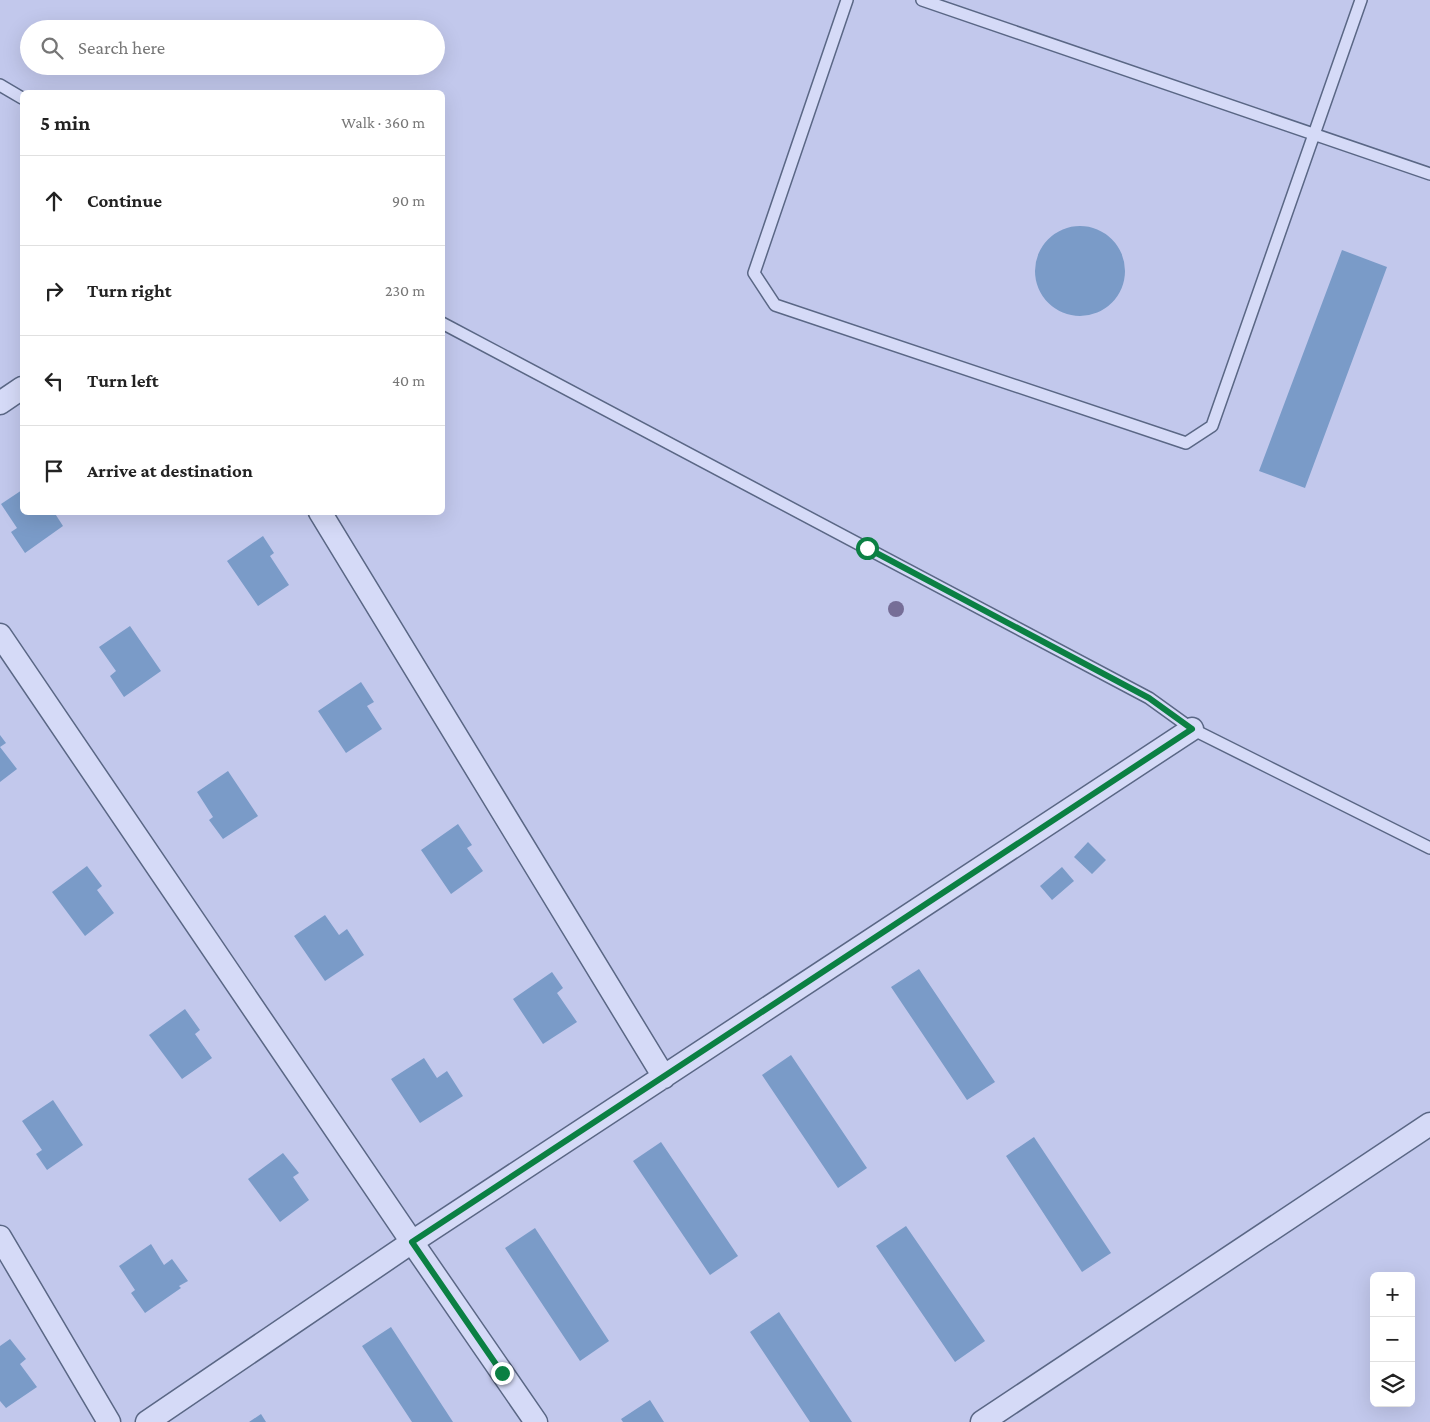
<!DOCTYPE html>
<meta charset="utf-8">
<style>
:root{--surface:#fff;--page:#f6f6f6;--text:#222;--muted:#767676;--line:#e0e0e0}
body{margin:0;font-family:"Crimson Pro",serif;background:var(--page);color:var(--text)}
.controls{position:absolute;right:15px;bottom:15px;display:grid;overflow:hidden;border-radius:8px;box-shadow:0 5px 20px #0002}
.controls button{width:45px;height:45px;display:grid;place-items:center;padding:0;border:0;border-bottom:1px solid var(--line);background:var(--surface);color:var(--text);font:25px sans-serif}
.stop{position:absolute;width:15px;height:15px;margin:-11px;border:4px solid #0b8043;border-radius:50%;background:#fff}
.stop.end{background:#0b8043;border-color:#fff;box-shadow:0 1px 5px #0008}
.list{margin:0;padding:0;list-style:none}
h2{display:flex;justify-content:space-between;align-items:center;height:65px;margin:0;padding:0 20px;font-size:21px}
h2 small{font-size:16px;font-weight:400;color:var(--muted)}
.list li{display:grid;grid-template-columns:32px 1fr auto;gap:15px;align-items:center;box-sizing:border-box;height:90px;padding:0 20px;border-top:1px solid var(--line)}
.list b{display:block;font-size:19px;white-space:nowrap}
.list em{font-size:16px;font-style:normal;color:var(--muted)}
.icon{flex:none;width:28px;height:28px;fill:none;stroke:currentColor;stroke-width:2;stroke-linecap:round;stroke-linejoin:round}
.map{position:relative;flex:none;width:1430px;height:1422px;overflow:hidden}
.search{position:absolute;background:var(--surface);box-shadow:0 5px 20px #0002;left:20px;top:20px;width:425px;height:55px;display:flex;align-items:center;gap:12px;box-sizing:border-box;padding:0 18px;border-radius:28px;color:var(--muted);font-size:19px}
.panel{position:absolute;background:var(--surface);box-shadow:0 5px 20px #0002;left:20px;top:90px;width:425px;height:425px;border-radius:8px}
.map>svg:first-child{display:block}
.building{fill:#7a9bc8}
.lines{fill:none;stroke-linecap:round;stroke-linejoin:round}
.service-casing{stroke:#5a6785;stroke-width:14}
.minor-casing{stroke:#5a6785;stroke-width:25}
.service{stroke:#d5daf7;stroke-width:11}
.minor{stroke:#d5daf7;stroke-width:22}
.tree{fill:#766e97}
.route{stroke:#0b8043;stroke-width:6}
</style>
<div class="map">
<svg width="1430" height="1422" viewBox="0 0 1430 1422">
<rect width="100%" height="100%" fill="#c2c8ec"/>
<!-- building -->
<path class="building" d="M1035 271a45 45 0 1 1 90 0a45 45 0 1 1-90 0Z
M1342 250 1387 267 1305 488 1259 471Z
M22 490V512H54L63 526 25 553 11 532 17 528 1 504Z
M263 536 274 553 270 556 289 585 258 606 227 561Z
M130 626 161 671 124 697 110 676 116 671 99 647Z
M361 682 374 702 367 706 382 729 346 753 318 711Z
M0 735 6 743 0 747 17 769 0 782Z
M228 771 258 816 223 839 209 820 213 817 197 792Z
M458 824 472 845 467 848 483 871 451 894 421 850Z
M1088 842 1106 860 1092 874 1074 857Z
M87 866 102 886 97 890 114 913 85 936 52 892Z
M1062 867 1074 881 1052 900 1040 886Z
M325 915 339 935 347 929 364 955 325 981 294 936Z
M919 969 995 1082 967 1100 891 987Z
M552 972 563 988 557 993 577 1022 543 1044 513 999Z
M185 1009 200 1030 195 1034 212 1058 182 1079 149 1035Z
M791 1055 867 1168 838 1188 762 1075Z
M424 1058 437 1078 447 1071 463 1096 420 1123 391 1079Z
M53 1100 83 1145 47 1170 36 1154 42 1150 22 1121Z
M1034 1137 1111 1253 1082 1272 1006 1156Z
M661 1142 738 1256 710 1275 633 1161Z
M283 1153 299 1173 293 1177 309 1200 280 1222 248 1179Z
M906 1226 985 1341 955 1362 876 1246Z
M535 1228 609 1341 580 1361 505 1248Z
M151 1244 164 1265 172 1259 188 1281 179 1286 181 1288 145 1313 131 1293 135 1290 119 1266Z
M779 1312 852 1422H810L750 1332Z
M391 1327 453 1422H412L362 1346Z
M10 1339 26 1359 20 1364 37 1387 6 1408 0 1401V1346Z
M650 1400 664 1422H623L621 1419Z
M261 1414 266 1422H249Z"/>
<g class="lines">
<!-- service casing -->
<g class="service-casing">
<path id="service" d="M847 0 754 273 775 305 1186 443 1212 426 1361 0
M922 0 1430 174
M0 85 22 98
M442 323 1149 698 1192 729 1430 848"/>
</g>
<!-- minor casing -->
<g class="minor-casing">
<path id="minor" d="M0 403 22 388
M320 512 664 1077
M0 635 412 1242 536 1422
M0 1237 109 1422
M147 1422 412 1242 1192 729
M982 1422 1430 1124"/>
</g>
<!-- service -->
<use href="#service" class="service"/>
<!-- minor -->
<use href="#minor" class="minor"/>
</g>
<!-- trees -->
<circle class="tree" cx="896" cy="609" r="8"/>
<g class="lines">
<!-- route -->
<path class="route" d="M502 1373 412 1242 1192 729 1149 698 867 548"/>
</g>
</svg>
<div class="controls">
<button>+</button>
<button>−</button>
<button><svg class="icon" aria-label="layers" viewBox="0 0 24 24"><path d="M12 4l9 5-9 5-9-5zM3 14l9 5 9-5"/></svg></button>
</div>
<div class="stop" style="left:867px;top:548px"></div>
<div class="stop end" style="left:502px;top:1373px"></div>
<div class="search"><svg class="icon" aria-label="search" viewBox="0 0 24 24"><circle cx="10" cy="10" r="6"/><path d="M15 15l6 6"/></svg>Search here</div>
<section class="panel">
<h2>5 min<small>Walk · 360 m</small></h2>
<ul class="list">
<li><svg class="icon" aria-label="ahead" viewBox="0 0 24 24"><path d="M12 20V5M6 11l6-6 6 6"/></svg><div><b>Continue</b></div><em>90 m</em></li>
<li><svg class="icon" aria-label="right" viewBox="0 0 24 24"><path d="M7 20v-9h11M14 6l5 5-5 5"/></svg><div><b>Turn right</b></div><em>230 m</em></li>
<li><svg class="icon" aria-label="left" viewBox="0 0 24 24"><path d="M17 20v-9H6M10 6l-5 5 5 5"/></svg><div><b>Turn left</b></div><em>40 m</em></li>
<li><svg class="icon" aria-label="arrive" viewBox="0 0 24 24"><path d="M6 21V4h12l-3 4 3 4H6"/></svg><div><b>Arrive at destination</b></div></li>
</ul>
</section>
</div>
